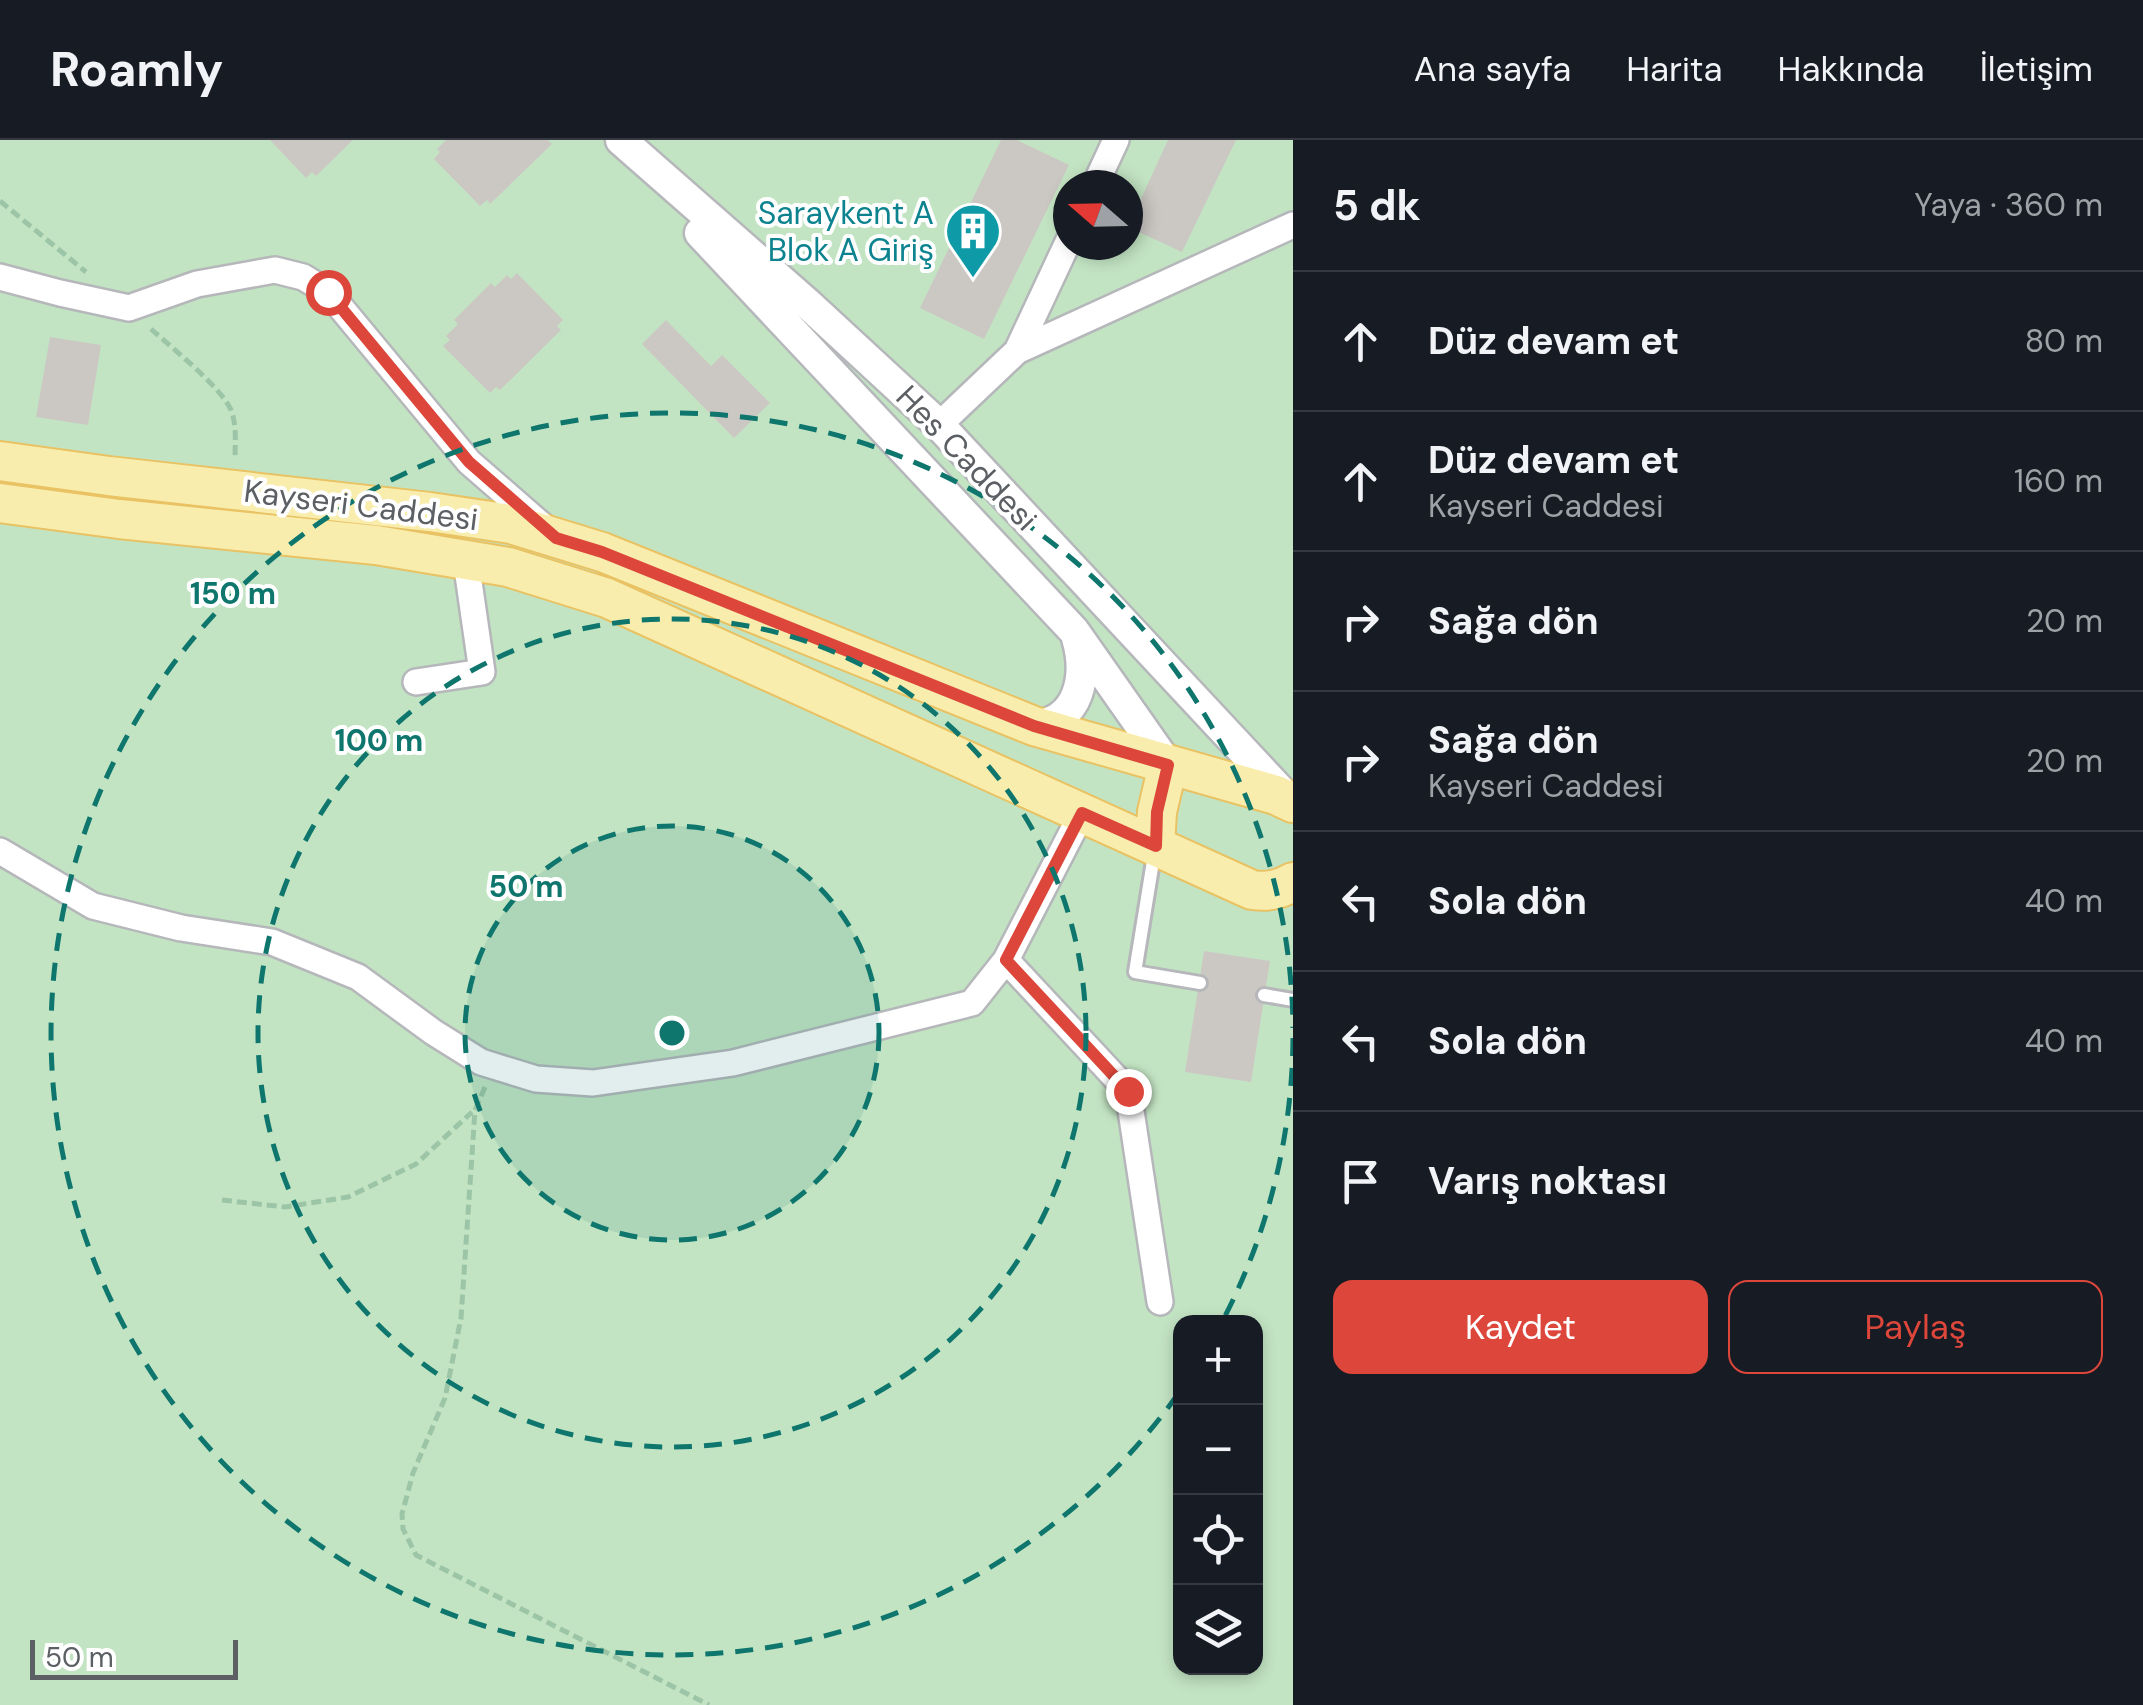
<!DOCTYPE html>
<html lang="tr">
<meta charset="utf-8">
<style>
:root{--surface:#171b24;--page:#242831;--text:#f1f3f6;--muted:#9ea1a6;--line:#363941;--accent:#dd473b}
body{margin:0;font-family:"DM Sans",sans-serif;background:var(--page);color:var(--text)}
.controls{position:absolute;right:30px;bottom:30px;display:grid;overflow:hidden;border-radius:20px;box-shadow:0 5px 15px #0003}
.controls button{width:90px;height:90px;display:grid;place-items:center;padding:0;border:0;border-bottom:2px solid var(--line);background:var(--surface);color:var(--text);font:50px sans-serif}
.compass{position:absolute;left:1053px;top:30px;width:90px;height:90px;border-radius:50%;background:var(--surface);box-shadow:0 5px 15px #0003;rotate:290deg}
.scale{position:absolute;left:30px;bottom:25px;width:208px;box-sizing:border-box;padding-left:10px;border:5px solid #5c6064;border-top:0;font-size:28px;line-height:35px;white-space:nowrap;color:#5c6064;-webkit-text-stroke:8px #fff;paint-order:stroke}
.stop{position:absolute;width:30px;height:30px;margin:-22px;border:8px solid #dd473b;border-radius:50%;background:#fff}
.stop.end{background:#dd473b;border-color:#fff;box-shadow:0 2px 10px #0008}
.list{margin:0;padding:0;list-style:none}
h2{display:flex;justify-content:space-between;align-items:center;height:130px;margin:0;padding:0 40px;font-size:42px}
h2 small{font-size:32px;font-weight:400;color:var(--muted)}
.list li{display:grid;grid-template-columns:65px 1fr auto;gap:30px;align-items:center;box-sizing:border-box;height:140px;padding:0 40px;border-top:2px solid var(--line)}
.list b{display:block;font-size:38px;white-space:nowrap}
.list p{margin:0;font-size:32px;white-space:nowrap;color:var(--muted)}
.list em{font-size:32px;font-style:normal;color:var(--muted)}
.actions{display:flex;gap:20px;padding:30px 40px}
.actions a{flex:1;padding:22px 0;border:2px solid var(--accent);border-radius:20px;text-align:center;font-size:35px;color:var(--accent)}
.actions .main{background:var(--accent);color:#fff}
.icon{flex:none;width:55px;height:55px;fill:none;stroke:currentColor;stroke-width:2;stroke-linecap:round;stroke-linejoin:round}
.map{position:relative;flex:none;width:1293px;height:1565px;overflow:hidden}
header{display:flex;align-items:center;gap:60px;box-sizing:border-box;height:140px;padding:0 50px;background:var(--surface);border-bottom:2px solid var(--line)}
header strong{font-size:48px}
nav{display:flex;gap:55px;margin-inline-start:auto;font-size:35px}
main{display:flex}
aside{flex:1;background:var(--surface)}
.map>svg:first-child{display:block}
.green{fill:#c3e4c3;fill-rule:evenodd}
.building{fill:#cbc8c4}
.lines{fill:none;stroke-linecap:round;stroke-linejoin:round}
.service-casing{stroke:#b5b7ba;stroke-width:18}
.minor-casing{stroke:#b5b7ba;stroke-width:30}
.tertiary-casing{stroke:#b5b7ba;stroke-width:35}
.primary-casing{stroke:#e8c263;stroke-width:42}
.path{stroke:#9cc5a7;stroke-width:5;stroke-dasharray:10 5;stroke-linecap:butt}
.service{stroke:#fff;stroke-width:12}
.minor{stroke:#fff;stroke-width:25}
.tertiary{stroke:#fff;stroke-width:30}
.primary{stroke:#f9edae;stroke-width:38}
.route{stroke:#dd473b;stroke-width:12}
.ring{fill:none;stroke:#0f766e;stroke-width:5;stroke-dasharray:18 12}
.labels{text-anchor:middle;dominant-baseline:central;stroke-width:8;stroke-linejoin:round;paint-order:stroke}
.culture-label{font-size:32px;fill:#0d838f;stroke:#fff;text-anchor:end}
.street-label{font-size:32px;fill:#5c6064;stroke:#fff}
.centre{fill:#0f766e;stroke:#fff;stroke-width:5}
.ring-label{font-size:30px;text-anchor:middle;font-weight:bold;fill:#0f766e;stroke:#fff;stroke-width:8;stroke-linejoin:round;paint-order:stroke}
</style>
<header>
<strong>Roamly</strong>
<nav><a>Ana sayfa</a><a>Harita</a><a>Hakkında</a><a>İletişim</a></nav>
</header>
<main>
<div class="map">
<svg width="1293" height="1565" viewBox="0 0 1293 1565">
<rect width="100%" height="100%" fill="#eeece4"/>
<!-- green -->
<path class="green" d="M0 0H1293V1565H0ZM1068 45H1128V105H1068ZM1180 1182H1256V1528H1180Z"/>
<!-- building -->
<path class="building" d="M270 0H353L316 36 312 32 306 38Z
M446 0H548L552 4 490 64 487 60 480 66 434 19 440 12 437 9Z
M1001 0H1017L1069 25 984 199 920 168Z
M1168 0H1236L1182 112 1128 87Z
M517 133 563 180 557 186 561 190 500 250 496 247 490 253 443 206 450 200 446 196 458 184 454 180 491 143 495 147 507 135 511 139Z
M666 180 711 226 722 215 770 263 734 298 642 204Z
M50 197 101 205 88 285 36 277Z
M1204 811 1270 821 1251 942 1185 932Z"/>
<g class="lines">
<!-- service casing -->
<g class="service-casing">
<path id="service" d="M1155 709 1135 832 1200 843
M1264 855 1293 860"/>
</g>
<!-- minor casing -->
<g class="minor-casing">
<path id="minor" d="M1095 45 1116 0
M0 137 60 153 129 168 197 144 275 130 303 137 328 152 469 322 546 389
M1017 211 1068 102
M939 285 1017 211 1293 85
M416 542 482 532 466 421
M0 711 93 766 181 788 272 802 358 837 433 892 481 922 536 939 593 943 733 923 972 863 1006 820 1082 673
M1006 820 1128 951 1160 1162"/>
</g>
<!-- tertiary casing -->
<g class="tertiary-casing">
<path id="tertiary" d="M621 0 809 165 939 285 1289 660
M700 93 1074 491 1168 625
M1034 586C1080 582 1088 535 1077 498"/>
</g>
<!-- primary casing -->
<g class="primary-casing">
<path id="primary" d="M0 321 109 336 430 372 511 384 602 412 1034 586 1276 655 1293 663
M0 363 119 379 376 405 508 427 607 458 1252 750C1268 752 1279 750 1293 742
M1155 706 1157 672 1168 625"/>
</g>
<!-- path -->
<path class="path" d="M0 61 86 132
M151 189C171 207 221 247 231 270 237 285 235 302 235 319
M485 947 475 970 461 1178 445 1258 413 1333 402 1374 403 1389 416 1415 709 1565
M222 1060 285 1067 348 1057 416 1024 472 972"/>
<!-- service -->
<use href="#service" class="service"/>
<!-- minor -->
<use href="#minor" class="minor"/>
<!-- tertiary -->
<use href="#tertiary" class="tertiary"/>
<!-- primary -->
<use href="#primary" class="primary"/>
</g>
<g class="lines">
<!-- route -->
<path class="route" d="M328 152 469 322 556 398 602 412 1034 586 1168 625 1157 672 1156 706 1082 673 1006 820 1128 951"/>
</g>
<!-- distance rings -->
<circle cx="672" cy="893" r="207" fill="#0f766e" fill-opacity=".12"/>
<g class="ring">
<circle cx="672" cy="893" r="207"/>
<circle cx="672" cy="893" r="414"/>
<path d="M1293 898A621 621 0 0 1 1223 1180M1178 1254A621 621 0 1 1 1293 888"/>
</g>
<!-- icons -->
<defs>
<g id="building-pin" transform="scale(2.875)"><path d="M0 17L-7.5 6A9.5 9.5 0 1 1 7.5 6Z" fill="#0f9aa8" stroke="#fff"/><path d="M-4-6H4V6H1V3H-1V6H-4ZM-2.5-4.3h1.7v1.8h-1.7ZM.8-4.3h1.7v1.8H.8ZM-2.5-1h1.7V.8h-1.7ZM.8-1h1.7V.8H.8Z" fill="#fff"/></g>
</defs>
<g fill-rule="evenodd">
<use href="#building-pin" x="973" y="91"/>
</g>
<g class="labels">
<!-- culture labels -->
<g class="culture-label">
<text x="934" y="73">Saraykent A<tspan x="934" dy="37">Blok A Giriş</tspan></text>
</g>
<!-- street labels -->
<g class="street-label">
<text transform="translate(967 318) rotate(46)">Hes Caddesi</text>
<text transform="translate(361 365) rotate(7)">Kayseri Caddesi</text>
</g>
</g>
<circle cx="672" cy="893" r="15" class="centre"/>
<g class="ring-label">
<text x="233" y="464">150 m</text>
<text x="379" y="611">100 m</text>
<text x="526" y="757">50 m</text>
</g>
</svg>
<div class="controls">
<button>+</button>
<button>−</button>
<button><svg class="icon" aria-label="locate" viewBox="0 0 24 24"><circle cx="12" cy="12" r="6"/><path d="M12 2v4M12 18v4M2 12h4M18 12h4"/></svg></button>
<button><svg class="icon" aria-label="layers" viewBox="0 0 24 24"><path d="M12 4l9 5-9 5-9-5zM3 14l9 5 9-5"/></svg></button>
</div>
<svg class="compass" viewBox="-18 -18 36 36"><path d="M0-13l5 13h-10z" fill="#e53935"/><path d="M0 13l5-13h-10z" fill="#9ea1a6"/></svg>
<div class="scale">50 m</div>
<div class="stop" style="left:328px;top:152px"></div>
<div class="stop end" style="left:1128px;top:951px"></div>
</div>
<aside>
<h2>5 dk<small>Yaya · 360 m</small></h2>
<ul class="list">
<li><svg class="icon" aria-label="ahead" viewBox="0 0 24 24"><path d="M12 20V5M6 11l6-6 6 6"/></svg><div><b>Düz devam et</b></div><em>80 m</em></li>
<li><svg class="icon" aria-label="ahead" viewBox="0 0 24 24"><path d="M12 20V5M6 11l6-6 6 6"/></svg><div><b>Düz devam et</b><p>Kayseri Caddesi</p></div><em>160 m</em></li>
<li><svg class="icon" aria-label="right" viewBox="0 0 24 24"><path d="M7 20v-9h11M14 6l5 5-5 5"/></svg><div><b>Sağa dön</b></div><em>20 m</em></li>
<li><svg class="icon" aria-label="right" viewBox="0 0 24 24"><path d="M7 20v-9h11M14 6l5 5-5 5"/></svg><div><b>Sağa dön</b><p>Kayseri Caddesi</p></div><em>20 m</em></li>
<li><svg class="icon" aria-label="left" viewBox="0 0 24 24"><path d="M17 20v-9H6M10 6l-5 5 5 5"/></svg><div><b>Sola dön</b></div><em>40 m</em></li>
<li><svg class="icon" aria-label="left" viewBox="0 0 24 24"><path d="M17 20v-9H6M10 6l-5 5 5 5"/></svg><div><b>Sola dön</b></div><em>40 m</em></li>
<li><svg class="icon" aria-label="arrive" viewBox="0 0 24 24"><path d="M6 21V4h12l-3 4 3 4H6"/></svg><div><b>Varış noktası</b></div></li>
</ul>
<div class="actions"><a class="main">Kaydet</a><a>Paylaş</a></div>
</aside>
</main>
